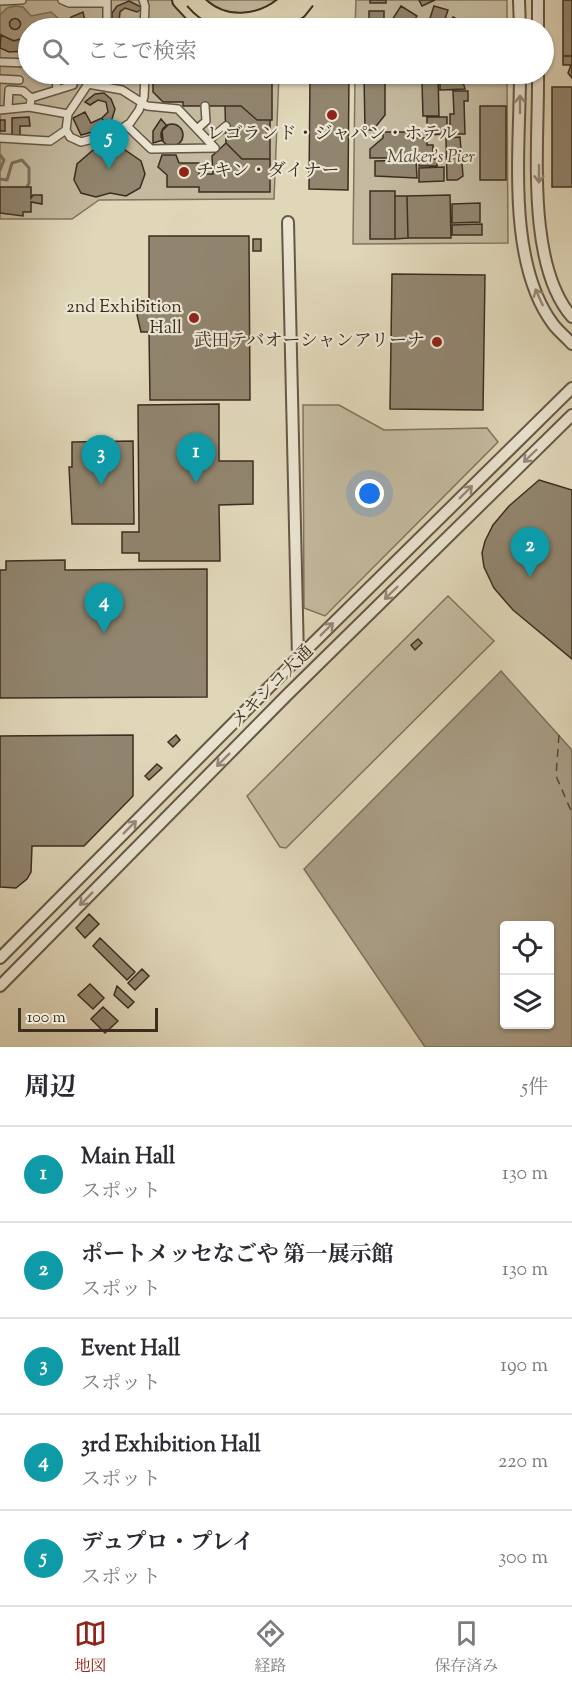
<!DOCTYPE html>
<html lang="ja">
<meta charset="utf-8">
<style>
:root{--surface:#fff;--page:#f2f2f3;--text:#2b2b33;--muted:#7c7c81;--line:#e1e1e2;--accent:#8f2418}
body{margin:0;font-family:"Sorts Mill Goudy","Noto Serif JP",serif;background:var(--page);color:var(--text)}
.controls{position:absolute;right:18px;bottom:18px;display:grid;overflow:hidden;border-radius:6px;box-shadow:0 2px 4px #0004}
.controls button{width:54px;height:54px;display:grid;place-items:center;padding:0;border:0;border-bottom:2px solid var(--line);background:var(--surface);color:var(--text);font:30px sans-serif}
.scale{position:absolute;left:18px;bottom:15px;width:140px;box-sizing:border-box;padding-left:6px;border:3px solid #3c2d1f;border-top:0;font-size:16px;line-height:21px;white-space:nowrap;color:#3c2d1f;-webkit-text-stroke:4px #ebe5d2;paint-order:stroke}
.you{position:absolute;left:370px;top:494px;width:21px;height:21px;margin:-15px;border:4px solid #fff;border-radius:50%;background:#1a73e8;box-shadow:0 0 0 9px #1a73e833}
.badge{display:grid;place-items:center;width:39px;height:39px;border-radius:50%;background:var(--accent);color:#fff;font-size:20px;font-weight:700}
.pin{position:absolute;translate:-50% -50px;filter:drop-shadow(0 2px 3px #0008)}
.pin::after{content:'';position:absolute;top:32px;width:21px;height:18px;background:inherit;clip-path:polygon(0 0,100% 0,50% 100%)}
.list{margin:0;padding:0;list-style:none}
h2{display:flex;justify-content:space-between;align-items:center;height:78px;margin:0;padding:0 24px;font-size:26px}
h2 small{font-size:20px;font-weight:400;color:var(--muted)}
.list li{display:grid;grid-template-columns:39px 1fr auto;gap:18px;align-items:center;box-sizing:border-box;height:96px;padding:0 24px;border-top:2px solid var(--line)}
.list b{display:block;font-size:22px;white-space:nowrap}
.list p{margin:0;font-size:20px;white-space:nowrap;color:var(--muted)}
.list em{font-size:20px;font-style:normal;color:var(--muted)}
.icon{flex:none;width:33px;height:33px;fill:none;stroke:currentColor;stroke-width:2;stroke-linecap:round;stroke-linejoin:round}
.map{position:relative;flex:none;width:572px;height:1047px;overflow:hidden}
.search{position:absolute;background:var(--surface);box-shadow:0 2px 4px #0004;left:18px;right:18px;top:18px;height:66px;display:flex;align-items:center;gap:15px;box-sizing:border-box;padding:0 21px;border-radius:33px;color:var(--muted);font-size:22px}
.sheet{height:558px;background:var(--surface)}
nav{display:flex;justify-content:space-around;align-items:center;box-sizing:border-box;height:84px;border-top:2px solid var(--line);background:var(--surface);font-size:16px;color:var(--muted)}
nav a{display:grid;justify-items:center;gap:3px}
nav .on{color:var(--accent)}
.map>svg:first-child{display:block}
.green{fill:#c4ba9f;stroke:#80745f;stroke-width:1.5}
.water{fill:#a89d85;stroke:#7d705c;stroke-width:1.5;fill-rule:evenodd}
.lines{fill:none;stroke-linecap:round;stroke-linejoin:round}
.stream{stroke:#7d705c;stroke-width:3}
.ferry{stroke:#574938;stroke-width:1.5;stroke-dasharray:8 6;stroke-linecap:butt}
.building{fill:#91856f;stroke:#3c2d1f;stroke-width:1.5}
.pedestrian-casing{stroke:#655846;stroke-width:10}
.minor-casing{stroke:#655846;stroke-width:12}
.tertiary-casing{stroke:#655846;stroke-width:14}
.motorway-casing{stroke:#3c2d1f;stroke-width:20}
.pedestrian{stroke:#ebe5d2;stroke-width:7}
.minor{stroke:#ebe5d2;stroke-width:9}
.tertiary{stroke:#ebe5d2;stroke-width:10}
.motorway{stroke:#e0d7b9;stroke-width:16}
.motorway-bridge-casing{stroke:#3c2d1f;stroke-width:20;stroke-linecap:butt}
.motorway-bridge{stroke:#e0d7b9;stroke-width:16}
.oneway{stroke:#948978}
.poi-dot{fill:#8f2418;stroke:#ebe5d2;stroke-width:2}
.labels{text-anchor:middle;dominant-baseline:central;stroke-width:4.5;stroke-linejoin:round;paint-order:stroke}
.poi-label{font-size:18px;fill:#3c2d1f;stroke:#ebe5d2;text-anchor:end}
.park-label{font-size:18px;font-style:italic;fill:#574939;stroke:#ebe5d2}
.street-label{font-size:18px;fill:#3c2d1f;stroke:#ebe5d2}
</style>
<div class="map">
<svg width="572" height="1047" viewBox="0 0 572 1047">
<rect width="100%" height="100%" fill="#e0d7b9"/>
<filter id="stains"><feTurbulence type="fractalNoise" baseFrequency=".00333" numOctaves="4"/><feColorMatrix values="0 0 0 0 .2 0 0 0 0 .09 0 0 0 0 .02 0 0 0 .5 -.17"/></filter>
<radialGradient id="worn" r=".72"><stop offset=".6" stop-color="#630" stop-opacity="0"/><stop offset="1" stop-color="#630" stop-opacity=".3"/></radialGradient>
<!-- green -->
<path class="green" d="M0 0H281L280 28H28V74H279L274 199 99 200 72 219H0Z
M356 0H507V28H355Z
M355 74H507L508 243 353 244Z
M303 405H339L384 430 487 428 498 442 325 616 304 608Z
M448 596 494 641 286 848 280 847 247 796Z"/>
<!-- water -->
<path class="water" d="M15 6 23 7 31 16 51 12 59 19 62 28H28V38C17 40 9 44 0 33V15L7 8Z
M501 671 572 750V1047H425L304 869ZM504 926H550V1024H504Z"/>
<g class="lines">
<!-- stream -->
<path class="stream" d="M0 155 4 160 0 170
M0 179 7 180 12 163 22 160 29 168V183L26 189"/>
<!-- ferry -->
<path class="ferry" d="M559 735 556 776 572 813"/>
</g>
<!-- building -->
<path class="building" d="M370 0H386V3H370Z
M419 0H435L422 6Z
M563 0H572V56H563Z
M129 1 143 8 137 12 125 8 120 12 119 22 112 21V13L117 6Z
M401 6 417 16 409 28 392 20Z
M434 6 448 10 443 25 429 21Z
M369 11H384V28H369Z
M83 12 85 21 79 22 83 27 80 28 77 25 75 28 65 27 71 17Z
M453 17 465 24 463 28H446Z
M9.5 24a5.5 5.5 0 1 1 11 0a5.5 5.5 0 1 1-11 0Z
M44 24 49 28H39L41 25Z
M157 25H194V28H157Z
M1 35 14 41 27 37 28 53 26 51 9 52 0 48Z
M563 56H572V78L568 73 571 65H563Z
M112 74H128V80H112Z
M153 74H272V120H257L241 106H183V102H163L153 92Z
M310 74H349L348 190 309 189Z
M364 74H385V115L373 130H365Z
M427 74H438L439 116H423L422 82H427Z
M440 74H454L464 85 465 89 440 90Z
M552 87H572V187H552Z
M453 91H468V101H464L465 134H450V114H454Z
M104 93 111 99 115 109 112 119 105 125 102 118 108 112 106 102 98 100 90 105 85 102 95 94Z
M225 106H241L257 120H270V159H242L226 143Z
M480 106H506V180H480Z
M85 112 91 123 102 118 107 128 81 135 73 118Z
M29 117 30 126H20V135H12V118Z
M427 117H447V134L427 135Z
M161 119 167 126 162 131 163 140 153 143V131Z
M0 120H5V131H0Z
M161 135a11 11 0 1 1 22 0a11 11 0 1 1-22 0Z
M383 132H410L411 138H427V145H433V158H370V149L383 138Z
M460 137 463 176 457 180H447L446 138Z
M115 143 141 161 145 174 140 188 126 196 110 193 96 197 81 193 74 180 77 164 99 145Z
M226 143 242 159H270V192H199V187H167V175L158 167 162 155H176L179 163H199V174H213L212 156Z
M437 159V166H419V160Z
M416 160 417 178 375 176V161Z
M444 167V181L419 182V168Z
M0 187H31V198L33 195H42V204L31 202V212H23V216L0 213Z
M370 191H395V239H370Z
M450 195 451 238H408L407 196Z
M395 196H407L408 238 395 239Z
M480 203V222L452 223V204Z
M482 224V235H452V225Z
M149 236H249L250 400H150L149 332H141L137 315 141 301H149Z
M253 239H261V251H253Z
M392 274 485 275 483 410 390 409Z
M219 404V461H253V504L219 505 220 561H139V553H122V532H139L138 405Z
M133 441 134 524H72L69 467H72V442Z
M539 480 572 490V659L513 610 494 588 484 567 482 553 485 541 493 525 509 506Z
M65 560V570L207 569V697L0 698V570H6V561Z
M418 639 422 643 415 650 411 645Z
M133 735V796L84 846H32L31 872 27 879 16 888 0 887V736Z
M176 735 180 740 173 747 168 742Z
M157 764 162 768 149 780 145 776Z
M89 914 99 924 85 938 76 928Z
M100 938 135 972 127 980 93 946Z
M142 969 149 976 135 990 128 983Z
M90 984 104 998 93 1009 78 995Z
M117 986 134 1002 128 1008 114 995Z
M103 1007 118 1021 105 1033 91 1019Z"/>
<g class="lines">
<!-- pedestrian casing -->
<g class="pedestrian-casing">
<path id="pedestrian" d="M62 0 69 3H105
M143 0 145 6 144 28
M0 1 22 0
M107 1V19L113 28
M0 62 28 63
M85 74 88 84
M0 79 19 80
M88 84 122 90 147 106 178 109 215 148 151 149 127 126
M57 90 56 79 59 74
M30 107 31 98 73 85V81L61 74
M8 108 9 90 23 91 31 98
M0 110 29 107 68 114 88 84
M197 129 206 121 205 106
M66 130 70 137 81 142 115 133 130 123 139 110 144 97 145 74
M0 138 50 141 66 130 68 114
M208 141 226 126"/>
</g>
<!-- minor casing -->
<g class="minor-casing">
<path id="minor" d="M296 74H307"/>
</g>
<!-- tertiary casing -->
<g class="tertiary-casing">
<path id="tertiary" d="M519 0 520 28
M538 0V28
M520 74C520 149 506 261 553 324 558 331 566 337 572 344
M538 74C539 142 525 263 572 317
M288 222 298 658
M0 958 298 658 572 388
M0 986 287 695 572 415"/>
</g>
<!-- motorway casing -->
<g class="motorway-casing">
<path id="motorway" d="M181 0 194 14 217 28"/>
</g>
<!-- pedestrian -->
<use href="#pedestrian" class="pedestrian"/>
<!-- minor -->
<use href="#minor" class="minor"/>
<!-- tertiary -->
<use href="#tertiary" class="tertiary"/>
<!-- motorway -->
<use href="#motorway" class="motorway"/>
<!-- motorway-bridge casing -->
<g class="motorway-bridge-casing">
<path id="motorway-bridge" d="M194 0C220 31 263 27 290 0
M274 25 298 10 306 0"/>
</g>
<!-- motorway-bridge -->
<use href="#motorway-bridge" class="motorway-bridge"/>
</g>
<!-- one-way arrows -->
<defs><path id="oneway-shaft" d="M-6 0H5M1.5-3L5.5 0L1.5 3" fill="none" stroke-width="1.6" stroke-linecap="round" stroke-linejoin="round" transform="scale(1.5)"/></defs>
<g class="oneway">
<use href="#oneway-shaft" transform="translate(520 104) rotate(-90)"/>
<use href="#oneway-shaft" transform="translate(539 174) rotate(90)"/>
<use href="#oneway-shaft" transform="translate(539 297) rotate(-114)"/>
<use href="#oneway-shaft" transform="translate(530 456) rotate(136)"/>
<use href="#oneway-shaft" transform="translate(466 492) rotate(-45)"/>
<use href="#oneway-shaft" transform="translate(391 593) rotate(136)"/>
<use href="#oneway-shaft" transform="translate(327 629) rotate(-45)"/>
<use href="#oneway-shaft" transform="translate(223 760) rotate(135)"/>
<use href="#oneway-shaft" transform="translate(130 827) rotate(-45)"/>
<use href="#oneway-shaft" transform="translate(86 899) rotate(135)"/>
</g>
<!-- markers -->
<g class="poi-dot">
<circle cx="332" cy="115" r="6"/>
<circle cx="184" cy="172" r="6"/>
<circle cx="194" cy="318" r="6"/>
<circle cx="437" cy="342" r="6"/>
</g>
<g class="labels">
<!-- poi labels -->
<g class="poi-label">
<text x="332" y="135" text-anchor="middle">レゴランド・ジャパン・ホテル</text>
<text x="196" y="172" text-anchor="start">チキン・ダイナー</text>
<text x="182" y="308">2nd Exhibition<tspan x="182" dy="21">Hall</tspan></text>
<text x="425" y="342">武田テバオーシャンアリーナ</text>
</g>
<!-- park labels -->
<g class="park-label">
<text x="431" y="158">Maker’s Pier</text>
</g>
<!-- street labels -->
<g class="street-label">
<text transform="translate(273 687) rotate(-45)">メキシコ大通</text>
</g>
</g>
<rect width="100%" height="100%" filter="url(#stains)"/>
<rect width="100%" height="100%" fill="url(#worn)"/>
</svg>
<div class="controls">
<button><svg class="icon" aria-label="locate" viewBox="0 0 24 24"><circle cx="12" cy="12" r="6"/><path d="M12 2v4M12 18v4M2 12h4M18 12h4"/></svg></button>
<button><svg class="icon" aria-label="layers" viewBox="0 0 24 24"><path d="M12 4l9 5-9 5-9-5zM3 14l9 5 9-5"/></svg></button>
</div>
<div class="scale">100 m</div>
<div class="you"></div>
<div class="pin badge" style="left:196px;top:483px;background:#0f9aa8">1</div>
<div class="pin badge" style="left:530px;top:577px;background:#0f9aa8">2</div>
<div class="pin badge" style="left:101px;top:485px;background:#0f9aa8">3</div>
<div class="pin badge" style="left:104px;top:633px;background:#0f9aa8">4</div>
<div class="pin badge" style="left:109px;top:169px;background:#0f9aa8">5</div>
<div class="search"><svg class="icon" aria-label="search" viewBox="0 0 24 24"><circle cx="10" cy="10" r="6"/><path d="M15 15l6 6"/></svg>ここで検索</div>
</div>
<section class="sheet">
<h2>周辺<small>5件</small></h2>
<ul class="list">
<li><span class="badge" style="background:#0f9aa8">1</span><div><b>Main Hall</b><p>スポット</p></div><em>130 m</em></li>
<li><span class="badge" style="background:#0f9aa8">2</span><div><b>ポートメッセなごや 第一展示館</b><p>スポット</p></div><em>130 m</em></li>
<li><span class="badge" style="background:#0f9aa8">3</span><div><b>Event Hall</b><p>スポット</p></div><em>190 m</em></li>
<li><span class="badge" style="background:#0f9aa8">4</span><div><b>3rd Exhibition Hall</b><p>スポット</p></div><em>220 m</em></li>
<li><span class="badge" style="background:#0f9aa8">5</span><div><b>デュプロ・プレイ</b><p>スポット</p></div><em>300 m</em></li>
</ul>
</section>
<nav>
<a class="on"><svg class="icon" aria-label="map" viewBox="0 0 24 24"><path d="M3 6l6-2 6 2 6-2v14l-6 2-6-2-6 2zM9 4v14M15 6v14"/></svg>地図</a>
<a><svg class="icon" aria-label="directions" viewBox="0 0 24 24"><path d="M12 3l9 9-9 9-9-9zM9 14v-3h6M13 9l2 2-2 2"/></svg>経路</a>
<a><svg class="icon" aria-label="saved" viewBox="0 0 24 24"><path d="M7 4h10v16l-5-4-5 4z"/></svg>保存済み</a>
</nav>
